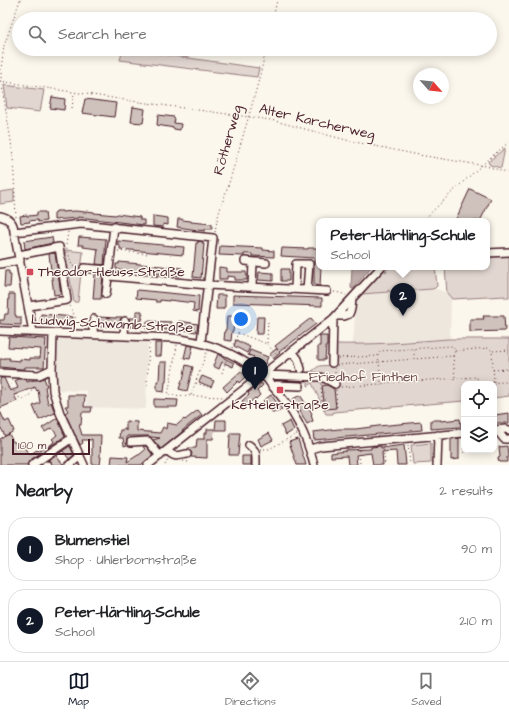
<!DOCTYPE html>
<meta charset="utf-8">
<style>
:root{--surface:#fff;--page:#f2f2f2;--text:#202124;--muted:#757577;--line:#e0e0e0;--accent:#111827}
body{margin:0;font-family:"Architects Daughter",sans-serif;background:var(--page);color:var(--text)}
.controls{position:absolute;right:12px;bottom:12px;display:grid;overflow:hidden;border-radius:8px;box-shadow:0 2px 10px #0003}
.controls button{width:36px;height:36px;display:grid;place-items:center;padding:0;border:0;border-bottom:1px solid var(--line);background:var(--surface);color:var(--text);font:20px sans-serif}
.compass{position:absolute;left:413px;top:68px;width:36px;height:36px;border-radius:50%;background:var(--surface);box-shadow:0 2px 10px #0003;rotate:117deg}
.scale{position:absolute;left:12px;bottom:10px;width:78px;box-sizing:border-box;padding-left:4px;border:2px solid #4a1f2b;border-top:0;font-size:11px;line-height:14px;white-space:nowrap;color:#4a1f2b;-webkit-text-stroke:3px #fbf7ec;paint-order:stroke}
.you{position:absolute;left:241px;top:319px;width:14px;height:14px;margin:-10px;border:3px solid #fff;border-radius:50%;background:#1a73e8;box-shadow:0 0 0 6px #1a73e833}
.badge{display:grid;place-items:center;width:26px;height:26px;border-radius:50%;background:var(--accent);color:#fff;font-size:13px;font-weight:700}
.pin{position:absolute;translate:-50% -33px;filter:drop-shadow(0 1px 2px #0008)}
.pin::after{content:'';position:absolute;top:21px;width:14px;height:12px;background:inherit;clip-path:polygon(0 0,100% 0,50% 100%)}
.popup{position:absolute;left:316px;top:218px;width:174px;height:52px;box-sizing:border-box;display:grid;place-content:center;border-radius:8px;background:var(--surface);filter:drop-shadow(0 1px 3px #0005);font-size:13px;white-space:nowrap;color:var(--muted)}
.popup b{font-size:15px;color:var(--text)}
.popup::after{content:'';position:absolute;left:50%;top:100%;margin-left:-8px;border:8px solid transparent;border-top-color:var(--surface)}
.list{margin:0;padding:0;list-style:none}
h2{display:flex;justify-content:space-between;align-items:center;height:52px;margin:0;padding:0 16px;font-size:17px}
h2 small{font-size:13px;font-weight:400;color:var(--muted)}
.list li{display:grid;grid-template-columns:26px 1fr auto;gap:12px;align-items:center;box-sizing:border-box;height:64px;margin:0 8px 8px;padding:0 8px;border:1px solid var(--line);border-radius:16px}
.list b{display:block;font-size:15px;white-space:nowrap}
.list p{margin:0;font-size:13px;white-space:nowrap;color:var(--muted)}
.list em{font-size:13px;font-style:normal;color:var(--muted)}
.icon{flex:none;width:22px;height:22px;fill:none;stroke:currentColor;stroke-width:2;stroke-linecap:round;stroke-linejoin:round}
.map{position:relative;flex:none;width:509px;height:465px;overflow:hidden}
.search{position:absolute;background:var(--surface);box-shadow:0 2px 10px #0003;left:12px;right:12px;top:12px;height:44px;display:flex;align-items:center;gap:10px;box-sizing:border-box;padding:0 14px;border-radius:22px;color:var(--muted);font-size:15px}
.sheet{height:196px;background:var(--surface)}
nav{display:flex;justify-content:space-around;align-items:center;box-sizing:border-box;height:56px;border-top:1px solid var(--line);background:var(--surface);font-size:11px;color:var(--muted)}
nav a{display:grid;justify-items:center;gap:2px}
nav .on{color:var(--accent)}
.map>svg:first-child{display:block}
.built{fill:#eee7de}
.green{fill:#e2d7d0;stroke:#967b7e}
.water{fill:#bfadaa;stroke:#907477}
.building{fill:#cfc2bc;stroke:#4a1f2b;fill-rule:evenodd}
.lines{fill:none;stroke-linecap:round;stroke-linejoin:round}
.minor-casing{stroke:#4a1f2b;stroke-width:10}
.path{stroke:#4a1f2b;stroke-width:1;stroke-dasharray:1 3;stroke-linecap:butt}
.minor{stroke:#fbf7ec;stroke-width:7}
.poi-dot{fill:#d1495b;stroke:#fbf7ec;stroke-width:1.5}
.labels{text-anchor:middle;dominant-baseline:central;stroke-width:3;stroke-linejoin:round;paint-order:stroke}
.street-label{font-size:14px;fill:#4a1f2b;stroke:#fbf7ec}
.poi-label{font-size:14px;fill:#4a1f2b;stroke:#fbf7ec;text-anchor:start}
.park-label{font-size:14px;fill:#704d54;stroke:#fbf7ec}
</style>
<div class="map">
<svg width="509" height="465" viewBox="0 0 509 465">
<rect width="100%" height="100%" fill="#fbf7ec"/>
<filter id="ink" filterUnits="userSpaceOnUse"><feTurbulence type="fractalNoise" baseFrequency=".025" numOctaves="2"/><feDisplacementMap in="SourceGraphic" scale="8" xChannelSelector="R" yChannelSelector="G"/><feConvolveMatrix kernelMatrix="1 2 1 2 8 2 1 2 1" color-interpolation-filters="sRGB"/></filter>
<g filter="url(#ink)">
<!-- built -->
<path class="built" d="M437 289 447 293 452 299 451 301 450 339 395 343 353 345 356 300 361 294Z
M63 338 148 341 146 409 86 407 87 391 56 390 55 377 56 344 57 341 59 339Z"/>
<!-- green -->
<path class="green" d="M139 51 259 68 257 77 120 60 122 53 137 54Z
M4 85 44 90 40 112 7 108Z
M505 148 501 168 490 165 488 162Z
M14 190V202L0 204V192Z
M65 250 83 252 78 302H74Z
M505 254 509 255V298H505V296L452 299 447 293 445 267H487V257L504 256Z
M390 267H435L437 286 435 288 432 289 391 292 388 290V292L361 294 384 268 386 272 387 269Z
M448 339H509V396L494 398V384H464V401L333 412V414H326L312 383 308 386V374L319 366 333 365 334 344C372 345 410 342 448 339Z
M431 443V463L413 464 411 445Z"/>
<!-- water -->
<path class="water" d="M352 267H371L353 289H352L351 288Z"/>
<!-- building -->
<path class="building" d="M52 97 65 99 64 110 50 108Z
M85 99 116 103 114 117 82 113Z
M133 107 145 109 143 123 131 122Z
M158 115 174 117V119H175L174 123 181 124 180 130 174 129V128L157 125Z
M470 189 491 199 480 221H455Z
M56 211H62V212L75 211 86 212V211L94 212V213L116 215 117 214 140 217V220H144V225L78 217V218L54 220V213L56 212Z
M37 212H45L46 221 38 222 37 220 29 221 30 222 21 223 20 216 27 215V216H29L37 215Z
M153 216 168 218V225L163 224V227L153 226Z
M178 219H182V220L191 221V222L212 224V229H205V231L177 227Z
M52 237 53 243 25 249 24 241Z
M79 237 106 239 104 265 96 264 98 249 83 247V245H78Z
M118 241 184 247 183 255 120 249V246L118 245Z
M198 241 203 242V244H204L201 278 193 277 196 243H198Z
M220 246 263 248V250L274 251V257L252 256V254H244V256L219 255Z
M282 248 308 249V248H319V267H321L320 286 314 285V258L281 256Z
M52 253H55L61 294 54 295 49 254Z
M119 262 182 268 181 276 118 270V269H116V264H119Z
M219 267 227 268V272H246V274L247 275V280H235V277L227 276V279H219Z
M281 269H289V281H281Z
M5 271H9V274H11L10 287H4Z
M259 272 273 273V281L258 280Z
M95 274 103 275 101 299H93Z
M137 290 199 296 198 312 193 311 194 303 169 300V301L160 300V302H156V300L136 298Z
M9 294H15V315H16V317H21V325L0 324V320H4L5 314H8Z
M217 295H225V307H224L223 309H216Z
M233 295 322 298V306L233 303Z
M136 311H142V321H138L137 328 130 327V321L129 318H136Z
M41 314 73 317 72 325 40 322Z
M227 316H235L233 331H232L231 341 224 340 225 330H226Z
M483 316H504L505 331 470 332V319H484Z
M99 317 116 318V317H122L120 320V327L104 326V327H99Z
M257 317H264L263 334H256Z
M311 318 316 324 279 352 280 353 273 359 269 355 276 349 278 350 275 346Z
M147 321 171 322 170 330 146 329Z
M179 321 198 324 197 330 196 332 177 329Z
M320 336H327V346H326L325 360H318V346H320Z
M9 337 46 339 44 367H25V369H20L0 367V359H4V358H10L9 360 20 361V359L30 360V358H40L41 349 8 347Z
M236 340 250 347 247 353 234 346Z
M155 343H162L161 356H155Z
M187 345 193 346 190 359 184 358Z
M250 350 268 357 265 364 253 358 254 357 248 355Z
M218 354 224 357V358L234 363 233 367 222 362 219 369 213 366Z
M160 362H167L166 382H165L164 392 157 391V381H159Z
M186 365 193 367 187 391 179 389 182 380H183Z
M241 371 246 376 239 383 238 381 227 392 223 387Z
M202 376 214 381 211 387 199 382Z
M1 378H4L10 391 18 388 15 381 19 379H26L27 382 34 380H39L44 378 47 386 45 387 48 404 51 402 55 413 39 420 33 406 40 403 38 390 37 391 35 387 14 395 17 401 0 408V379Z
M261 383 263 385 257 391 260 395 256 399 255 398 246 406 242 401 249 395 248 393Z
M327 385 334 389 336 408 325 409 322 386Z
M68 395H85L84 407H92L91 412H82L81 425H79L82 435H101L100 457H101L100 465 92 464V439L90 440H82L83 443 80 445 75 435 65 413 68 411 65 406H68Z
M271 395 282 409 278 412H272L263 401Z
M300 395 308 407H309L312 414 311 415 313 421 307 424 300 411H301L293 399Z
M154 399 178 400 177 407H154Z
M198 410 202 415 190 424 182 431V432L161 449 153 440 160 438 151 437 148 436H127V439L126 443 127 445 124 446 123 438H119L120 430H123V429H125L126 431V421L137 422V431L160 433 163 427 166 429 167 423 177 425 184 419 185 420Z
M0 411 5 422 9 420 14 431 5 436 1 428 0 429Z
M509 413V423H494V415Z
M57 418 65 436 29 461 27 465H0V439L9 434 13 442H15L19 448 23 445 29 455 37 450 38 451 45 446 46 448 53 443 54 441 52 439 57 435 52 428 45 432 42 428Z
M460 419 461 427 431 429V420H441V421Z
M216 420H226V430H215Z
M290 421 294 430 286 435 281 426Z
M421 422 422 430 314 440 313 432 339 429H356L378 426Z
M207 429H214L213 439H207V458L191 457 192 453 188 449V448H196L197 439H204V433H207Z
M230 433H240L238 455H229Z
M269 433 273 440 261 446 258 439Z
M459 438V459L451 460V439Z
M298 439 301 449 306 465H297L289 442Z
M404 445 406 465H397L396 451 382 452 383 465H373L371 453 356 455 357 465H348L347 456 331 457V453L346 451V450L371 449V447L381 446V448Z
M70 446 74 455 66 462 65 465H52L51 462 48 460ZM63 451 69 459 63 464 56 456Z
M143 446H146L153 455 141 465H111L112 456 128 457 127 462 138 455H139L145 450Z
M507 446 508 457H507V462H499L498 458 500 457 499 447Z
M242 456H251V465H242Z"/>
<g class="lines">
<!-- minor casing -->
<g class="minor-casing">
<path id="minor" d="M0 216C9 218 14 223 14 232L33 332
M14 232 81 224 213 238 201 342
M487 253 509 252
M19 255 59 247 67 300 29 306
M245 261 266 263
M0 264 20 260
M84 268 109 270
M109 276 208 285 327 291
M252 287 253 262
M295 289 296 264H309L307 290
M106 294 114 227
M336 316H344L349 314 351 309 352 299
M0 331 53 333 173 338C201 341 225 349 248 364 253 368 259 371 263 375 267 378 270 383 273 387 293 409 307 436 314 465
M53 333 52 370 53 391 60 413 84 465
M93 334 94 319
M124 335 125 321
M292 351 298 359 301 369
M332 363 333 319
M0 373 39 375 52 369
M263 375 320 377 326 379 335 384
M274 388 276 385 300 386
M494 430 506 429 509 430
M497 430 504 439H509
M131 442 148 441 160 456
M249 445C257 451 256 456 256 465
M310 449 321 446 464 433
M167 450C174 458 177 456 187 454
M32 465 72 438
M46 465H47
M70 465 80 456
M148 465 333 319 381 267
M437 465 438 435"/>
</g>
<!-- path -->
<path class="path" d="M273 19 277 0
M0 81 132 101 271 120 350 141 419 155 486 166 509 173
M72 108 74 93
M16 217 13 156 11 141 1 81V69L4 46 20 0
M423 221C450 193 479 167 509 142
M68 232 66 245 72 266 77 267
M215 232C218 210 226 194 232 173 244 132 257 91 266 49
M118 251 149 254
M334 292 340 293 346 295
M70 306 76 319
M142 331 143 311
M238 333 267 344 277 355
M267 343 268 319
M177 345 168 395 224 397
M232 348 238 333 239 321
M414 350V359L453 356 455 351
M453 356 455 377
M338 358 378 356V354L381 351 451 346 454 347 455 351 489 348 492 351
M337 365 379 362 378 357
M335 368V377
M493 370 508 369V381
M222 373 227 358
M12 380 11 387 18 397 22 399 29 396 34 388
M381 382 379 362 414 359
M494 382 492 351 509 350
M196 383 208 387
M321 384 322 401
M147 385 149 344
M341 387 379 384V385H383V383L477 377 478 383 508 382 509 384
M336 390 337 410
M0 391 10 387
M191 395 207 351
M463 440 464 456
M408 445 410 464
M383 446 385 465
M260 449H269L297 434
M359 450 360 465
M488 450 489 453
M183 461 188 462
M165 465 167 461H170"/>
<!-- minor -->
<use href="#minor" class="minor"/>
</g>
</g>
<!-- markers -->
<g class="poi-dot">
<rect x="26" y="268" width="8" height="8" rx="2"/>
<rect x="276" y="386" width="8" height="8" rx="2"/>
</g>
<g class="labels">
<!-- street labels -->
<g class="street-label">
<text transform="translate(317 122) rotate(13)">Alter Karcherweg</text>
<text transform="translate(228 140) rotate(-74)">Rötherweg</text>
<text transform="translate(112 324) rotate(3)">Ludwig-Schwamb-Straße</text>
</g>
<!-- poi labels -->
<g class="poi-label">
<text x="38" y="272">Theodor-Heuss-Straße</text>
<text x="280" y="405" text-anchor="middle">Kettelerstraße</text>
</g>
<!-- park labels -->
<g class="park-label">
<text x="363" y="377">Friedhof Finthen</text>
</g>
</g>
</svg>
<div class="controls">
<button><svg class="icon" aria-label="locate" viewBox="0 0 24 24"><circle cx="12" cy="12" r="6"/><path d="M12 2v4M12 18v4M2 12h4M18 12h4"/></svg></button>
<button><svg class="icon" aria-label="layers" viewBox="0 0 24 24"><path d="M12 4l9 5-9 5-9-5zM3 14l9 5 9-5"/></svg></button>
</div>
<svg class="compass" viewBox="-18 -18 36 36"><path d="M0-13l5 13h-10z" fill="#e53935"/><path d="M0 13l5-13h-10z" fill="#757577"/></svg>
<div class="scale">100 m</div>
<div class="you"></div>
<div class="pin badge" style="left:255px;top:390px">1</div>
<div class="pin badge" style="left:403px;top:316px">2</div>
<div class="popup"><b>Peter-Härtling-Schule</b>School</div>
<div class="search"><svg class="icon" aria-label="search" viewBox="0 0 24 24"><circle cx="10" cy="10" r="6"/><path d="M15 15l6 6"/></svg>Search here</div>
</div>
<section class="sheet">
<h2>Nearby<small>2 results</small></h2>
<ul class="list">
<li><span class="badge">1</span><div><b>Blumenstiel</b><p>Shop · Uhlerbornstraße</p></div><em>90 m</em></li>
<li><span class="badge">2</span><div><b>Peter-Härtling-Schule</b><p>School</p></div><em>210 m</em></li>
</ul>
</section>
<nav>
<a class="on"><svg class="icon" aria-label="map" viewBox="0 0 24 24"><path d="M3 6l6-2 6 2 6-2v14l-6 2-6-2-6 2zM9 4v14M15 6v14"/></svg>Map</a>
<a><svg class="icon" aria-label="directions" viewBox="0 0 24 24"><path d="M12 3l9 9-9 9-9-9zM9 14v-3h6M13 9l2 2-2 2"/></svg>Directions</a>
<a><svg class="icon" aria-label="saved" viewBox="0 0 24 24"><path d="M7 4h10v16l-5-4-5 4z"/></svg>Saved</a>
</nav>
